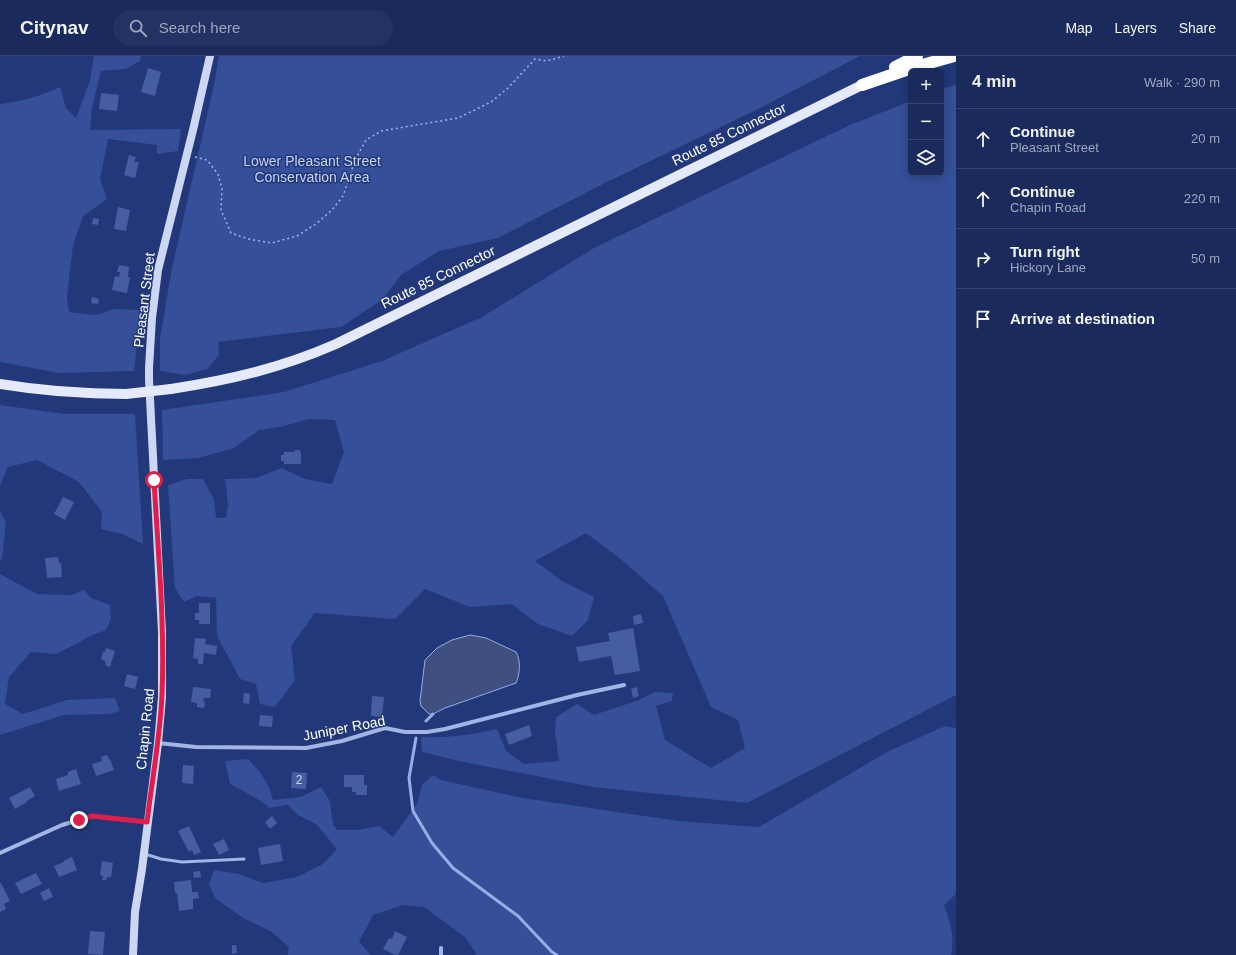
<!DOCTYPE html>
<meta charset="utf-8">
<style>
:root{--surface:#1a2a5c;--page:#233262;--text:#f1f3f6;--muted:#9fa7bb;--line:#384672}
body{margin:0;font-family:Arial,sans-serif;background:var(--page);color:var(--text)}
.controls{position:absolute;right:12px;top:12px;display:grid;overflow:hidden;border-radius:6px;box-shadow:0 2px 10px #0003}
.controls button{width:36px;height:36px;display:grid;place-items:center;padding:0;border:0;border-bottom:1px solid var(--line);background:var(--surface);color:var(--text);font:20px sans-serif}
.stop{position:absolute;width:12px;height:12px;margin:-9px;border:3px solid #e11d48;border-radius:50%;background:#fff}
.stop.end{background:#e11d48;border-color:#fff;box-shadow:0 1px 4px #0008}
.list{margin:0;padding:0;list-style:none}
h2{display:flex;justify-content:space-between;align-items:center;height:52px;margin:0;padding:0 16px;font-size:17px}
h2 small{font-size:13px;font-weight:400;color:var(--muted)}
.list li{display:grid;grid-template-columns:26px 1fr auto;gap:12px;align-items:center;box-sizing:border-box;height:60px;padding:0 16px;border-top:1px solid var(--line)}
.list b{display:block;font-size:15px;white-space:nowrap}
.list p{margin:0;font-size:13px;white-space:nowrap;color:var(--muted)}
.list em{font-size:13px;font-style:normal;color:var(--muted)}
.icon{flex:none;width:22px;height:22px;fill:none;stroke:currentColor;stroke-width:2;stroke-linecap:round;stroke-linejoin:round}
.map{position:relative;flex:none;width:956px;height:899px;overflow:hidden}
header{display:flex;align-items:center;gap:24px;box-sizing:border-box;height:56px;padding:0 20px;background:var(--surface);border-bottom:1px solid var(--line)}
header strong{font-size:19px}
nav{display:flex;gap:22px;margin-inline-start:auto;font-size:14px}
.search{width:280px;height:36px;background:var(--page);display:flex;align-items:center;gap:10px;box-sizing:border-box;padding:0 14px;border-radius:22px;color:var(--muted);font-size:15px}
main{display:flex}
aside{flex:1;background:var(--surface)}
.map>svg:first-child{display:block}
.green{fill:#354f98}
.water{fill:#3e4f80;stroke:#97ade6}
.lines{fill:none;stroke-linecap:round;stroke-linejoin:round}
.stream{stroke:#97ade6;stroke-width:3}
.building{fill:#465ea1}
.path{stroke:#a3b5e5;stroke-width:1.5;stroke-dasharray:2 3;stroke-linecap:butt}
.lane{stroke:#a3b5e5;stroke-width:3}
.street{stroke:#a3b5e5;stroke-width:4}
.secondary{stroke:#cdd7f4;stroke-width:8}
.primary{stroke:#e4e9fd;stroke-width:10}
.highway{stroke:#fff;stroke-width:12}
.primary-bridge{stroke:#e4e9fd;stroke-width:10}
.route{stroke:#e11d48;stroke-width:5}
.labels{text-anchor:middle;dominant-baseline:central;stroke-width:3;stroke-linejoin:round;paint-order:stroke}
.number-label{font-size:12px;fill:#d1d7e8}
.street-label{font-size:14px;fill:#fff;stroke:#22387a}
.park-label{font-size:14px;fill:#c6d3f4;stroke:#22387a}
</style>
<header>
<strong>Citynav</strong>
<div class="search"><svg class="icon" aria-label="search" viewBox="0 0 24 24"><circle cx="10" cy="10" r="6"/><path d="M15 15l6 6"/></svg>Search here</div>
<nav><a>Map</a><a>Layers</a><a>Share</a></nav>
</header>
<main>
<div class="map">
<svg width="956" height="899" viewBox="0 0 956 899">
<rect width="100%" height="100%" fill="#22387a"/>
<!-- green -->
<path class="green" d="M94 0H141L140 5 126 13 101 15 92 52 90 74 181 73 178 95 157 98V89L108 83 100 123 107 143 83 160 73 189 67 241 69 256 96 259 114 253 141 254 134 315 59 317 0 306V48C23 45 38 41 60 31L66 52 76 62 90 24Z
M219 0H860L758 53 603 128 498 182 439 195 401 219 382 244 341 271 218 286 219 299 207 313 186 319 160 315V282L172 212 214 29Z
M956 29V639L747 747 593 731 459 705 422 696 421 681C447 682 471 679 497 673L506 695 524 708 559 705 555 674 556 661 577 648 594 659 639 644 655 636 673 637 672 645 656 650 665 684 711 712 745 692 738 664 711 651 663 540 623 505 586 477 535 505 562 525 594 541 588 564 572 580 538 568 512 548 470 551 425 533 395 563 315 557 291 590 295 624 275 651 260 648 256 628 240 623 217 580 216 542 197 540 184 546 175 532 168 429 187 423H203L214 443 216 462H226L228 449 225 423 256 422 282 412 305 423 332 428 344 396 335 364 308 363 280 371 259 374 234 392 198 402 163 404 162 354 284 336 382 305 482 261 594 192 850 69 911 45V117H941V33Z
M0 349 64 358H135L143 488 122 478 101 473 102 456 79 426 37 404 8 411 0 430Z
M0 454 6 467 2 503 0 505Z
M0 518 37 538 72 539 84 534 91 542 110 549 111 563 106 574 93 579 56 598 31 596 9 621 5 648 23 658 67 644 115 642 120 655 109 658 64 659 0 679Z
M945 670 956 672V838L944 849C950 865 955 881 951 899H477L465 881 424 851 403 849 373 859 359 886 371 899H288L289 891 272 876 243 862 215 842 209 828 214 814 239 818 263 827 297 821 323 808 337 793 316 768 298 759 288 749 269 752C258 741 243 736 230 728L225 705 248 703 260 716 269 731 273 744 301 741 321 731 330 745 333 768 337 774H358L379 770 393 781 417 748 422 729 433 719 441 724 523 742 678 765 759 771 889 695Z"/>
<!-- water -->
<path class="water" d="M470 579 486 582 516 596C521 604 520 619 516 627L445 652 433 658H429L421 650 420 645 425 604 437 592 452 584Z"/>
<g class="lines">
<!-- stream -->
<path class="stream" d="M426 665 433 658
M416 682 409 722 413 755 432 787 453 812 518 860 552 896 557 899"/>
</g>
<!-- building -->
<path class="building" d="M148 12 161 16 155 40 141 36Z
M101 37 119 39 117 55 99 53Z
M129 99 136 101 134 106H139L135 122 124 119Z
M118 151 130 154 126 175 114 173Z
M93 162 99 163 98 169 92 168Z
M119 209 129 211 128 221H130L127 237 112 234 115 220 119 221 120 216H117Z
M92 241 99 243 98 248 91 247Z
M295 394H300V396L301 397V408H284V405H281V399H284V396H295Z
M63 441 74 446 65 464 54 458Z
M58 501 59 507H61L62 521 47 522 45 502Z
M199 547H210V568H199V564H195V557H199Z
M641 558 643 567 634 569 633 560Z
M633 572 640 615 615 619 611 600 579 606 576 591 610 585 608 577Z
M195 582 206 583 205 588 217 590 216 599 204 597 203 608H198V603L193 602Z
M106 592 115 595 110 611 105 609 106 606 101 603 103 596H105Z
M127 618 138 621 135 633 124 630Z
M193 631 211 633 210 642H204L203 646H205L204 652 197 651V647L191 646Z
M637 631 639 640 633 642 631 633Z
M244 637 250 638 249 648 243 647Z
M372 640 384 641 382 661 371 660Z
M260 659 273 660 272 671 259 670Z
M529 669 532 680 509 689 505 678Z
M107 699 109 704 110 703 114 714 96 720 92 708 102 705 101 701Z
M183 709 194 710 193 728 182 727Z
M76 713 81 728 59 735 56 723 68 719V716Z
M292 716 307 717 306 733 291 732Z
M344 719H364V729H367V739H356V736H352V731H344Z
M30 731 35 740 27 745V746L15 753 9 742Z
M272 760 277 767 270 773 265 766Z
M189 770 201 796 194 799 192 794 189 796 178 775Z
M224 783 229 794 219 799 213 788Z
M280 788 283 805 261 809 258 792Z
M72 801 77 814 59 821 54 810 64 806 63 805Z
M102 805 113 807 111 821H107L106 824H102L103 820 100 819Z
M200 815 201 821 194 822 193 816Z
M36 817 42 828 21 838 15 827Z
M191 824 192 836H198L199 842 193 843V853L179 855 177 837H175L174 826Z
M1 827 10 845 4 848 6 853 0 856V828Z
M49 832 53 841 44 845 40 837Z
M90 875 105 876 103 899 88 898Z
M395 875 407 881 398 899H395L383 893 389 882 392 883Z
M232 889H236L237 897 232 898Z"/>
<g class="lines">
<!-- path -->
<path class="path" d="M195 101 207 104 218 118 222 133 221 154 231 177 248 183 272 187 297 180 316 168 332 154 343 140 355 104 366 84 381 75 458 62 491 46 508 32 535 3 547 5 564 0"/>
<!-- lane -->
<path class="lane" d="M145 798 161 803 182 806 244 803"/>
<!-- street -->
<path class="street" d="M158 687 196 691 306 692 342 685 385 672 405 676H427L445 673 577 639 624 629
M0 797 62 769 92 760 147 766
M441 892V899"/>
<!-- secondary -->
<path class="secondary" d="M133 899 135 856 142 813 158 687 162 641V576L149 323V312L152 262 158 214 193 74 210 0"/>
<!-- primary -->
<path class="primary" d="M0 328C42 335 84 338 126 338
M171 333C230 324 281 312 336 288L862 29"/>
<!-- highway -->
<path class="highway" d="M895 11 917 0
M862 29 912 12 954 0"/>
<!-- primary-bridge -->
<path class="primary-bridge" d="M126 338 171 333"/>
</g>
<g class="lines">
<!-- route -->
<path class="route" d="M79 764 92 760 147 766C152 724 160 682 162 639 165 568 158 496 154 424"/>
</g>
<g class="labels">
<!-- number labels -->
<g class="number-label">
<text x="299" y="724">2</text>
</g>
<!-- street labels -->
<g class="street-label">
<text transform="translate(729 78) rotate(-26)">Route 85 Connector</text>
<text transform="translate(438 221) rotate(-26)">Route 85 Connector</text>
<text transform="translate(144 244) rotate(-83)">Pleasant Street</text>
<text transform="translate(344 672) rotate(-11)">Juniper Road</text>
<text transform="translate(145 673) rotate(-84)">Chapin Road</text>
</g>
<!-- park labels -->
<g class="park-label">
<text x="312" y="105">Lower Pleasant Street<tspan x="312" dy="16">Conservation Area</tspan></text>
</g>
</g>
</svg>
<div class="controls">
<button>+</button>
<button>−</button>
<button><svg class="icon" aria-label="layers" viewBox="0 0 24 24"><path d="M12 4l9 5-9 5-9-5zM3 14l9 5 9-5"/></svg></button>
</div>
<div class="stop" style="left:154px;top:424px"></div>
<div class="stop end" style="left:79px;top:764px"></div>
</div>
<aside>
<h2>4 min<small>Walk · 290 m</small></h2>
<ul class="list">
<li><svg class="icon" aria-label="ahead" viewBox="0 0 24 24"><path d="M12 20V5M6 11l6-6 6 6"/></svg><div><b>Continue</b><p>Pleasant Street</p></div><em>20 m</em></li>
<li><svg class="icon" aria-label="ahead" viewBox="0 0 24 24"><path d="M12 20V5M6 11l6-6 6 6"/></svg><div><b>Continue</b><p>Chapin Road</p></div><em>220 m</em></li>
<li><svg class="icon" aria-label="right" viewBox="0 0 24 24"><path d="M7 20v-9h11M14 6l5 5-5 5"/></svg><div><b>Turn right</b><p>Hickory Lane</p></div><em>50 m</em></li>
<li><svg class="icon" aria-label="arrive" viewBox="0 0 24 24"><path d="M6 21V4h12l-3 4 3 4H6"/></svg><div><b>Arrive at destination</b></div></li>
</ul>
</aside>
</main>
